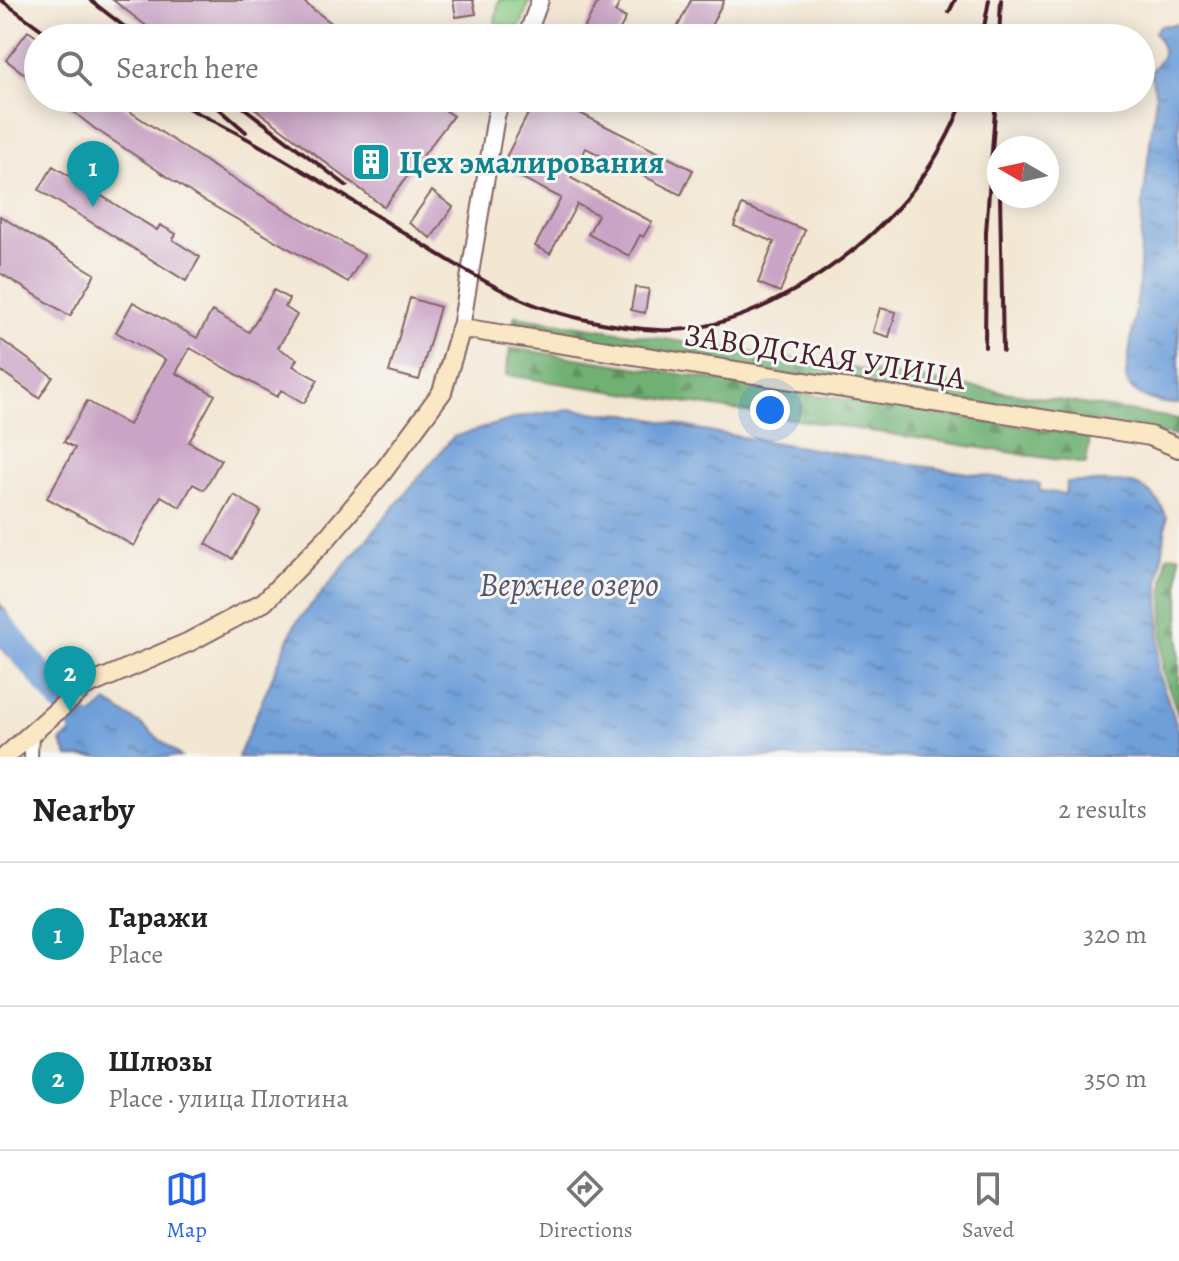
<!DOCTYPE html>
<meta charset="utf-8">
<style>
:root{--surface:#fff;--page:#f2f2f2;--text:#222;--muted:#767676;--line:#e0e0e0;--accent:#2563eb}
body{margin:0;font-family:Alegreya,serif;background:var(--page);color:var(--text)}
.compass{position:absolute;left:987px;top:136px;width:72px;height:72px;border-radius:50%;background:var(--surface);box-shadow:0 4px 20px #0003;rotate:279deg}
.you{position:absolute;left:770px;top:410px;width:28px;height:28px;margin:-20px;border:6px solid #fff;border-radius:50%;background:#1a73e8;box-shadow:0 0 0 12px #1a73e833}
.badge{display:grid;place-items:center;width:52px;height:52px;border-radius:50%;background:var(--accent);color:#fff;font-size:26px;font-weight:700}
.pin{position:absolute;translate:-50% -66px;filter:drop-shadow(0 2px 4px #0008)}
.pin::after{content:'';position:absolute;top:42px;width:28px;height:24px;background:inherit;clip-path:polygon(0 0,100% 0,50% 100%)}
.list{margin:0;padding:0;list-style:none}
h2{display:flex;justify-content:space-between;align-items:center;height:104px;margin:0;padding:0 32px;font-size:34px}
h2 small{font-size:26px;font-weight:400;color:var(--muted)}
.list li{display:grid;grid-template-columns:52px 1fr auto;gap:24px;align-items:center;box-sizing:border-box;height:144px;padding:0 32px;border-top:2px solid var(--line)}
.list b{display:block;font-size:30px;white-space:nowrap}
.list p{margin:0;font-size:26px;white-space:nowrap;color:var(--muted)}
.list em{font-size:26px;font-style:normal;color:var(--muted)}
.icon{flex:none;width:44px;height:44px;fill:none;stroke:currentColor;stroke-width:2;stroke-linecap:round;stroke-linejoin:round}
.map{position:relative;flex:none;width:1179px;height:757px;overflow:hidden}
.search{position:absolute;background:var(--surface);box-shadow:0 4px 20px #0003;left:24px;right:24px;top:24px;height:88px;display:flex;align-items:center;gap:20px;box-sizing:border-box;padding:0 28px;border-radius:44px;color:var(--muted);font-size:30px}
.sheet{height:392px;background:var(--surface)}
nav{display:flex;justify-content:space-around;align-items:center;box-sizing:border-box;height:112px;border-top:2px solid var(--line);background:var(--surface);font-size:22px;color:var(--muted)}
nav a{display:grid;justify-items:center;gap:4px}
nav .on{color:var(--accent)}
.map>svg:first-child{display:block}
.grass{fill:#8bce86;stroke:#6a7658;stroke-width:2}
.forest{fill:url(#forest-firs);stroke:#5d684f;stroke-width:2}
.water{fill:url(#water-ripples);stroke:#5c5f82;stroke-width:2}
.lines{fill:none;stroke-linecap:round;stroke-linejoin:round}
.river{stroke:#6e9fd9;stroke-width:26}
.building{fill:#caa4c6}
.minor-casing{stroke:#856566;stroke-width:16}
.tertiary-casing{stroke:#856566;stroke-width:20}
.secondary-casing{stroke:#856566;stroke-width:22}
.minor{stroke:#fff;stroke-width:12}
.tertiary{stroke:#fff;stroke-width:16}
.secondary{stroke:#fae7c3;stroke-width:18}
.rail{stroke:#4a1f2b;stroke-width:4}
.labels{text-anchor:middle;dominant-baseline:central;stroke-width:6;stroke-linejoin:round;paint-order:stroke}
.culture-label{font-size:32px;font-weight:bold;fill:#0d838f;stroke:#f6f6f2;text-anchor:start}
.street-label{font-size:32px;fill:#4a1f2b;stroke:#f6f6f2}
.water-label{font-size:34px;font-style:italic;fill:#585271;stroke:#f6f6f2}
</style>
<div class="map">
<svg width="1179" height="757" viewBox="0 0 1179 757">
<defs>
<pattern id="forest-firs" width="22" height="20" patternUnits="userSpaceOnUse" patternTransform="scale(2)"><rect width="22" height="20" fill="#70b173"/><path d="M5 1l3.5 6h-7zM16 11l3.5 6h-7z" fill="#5e8f5f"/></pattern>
<pattern id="water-ripples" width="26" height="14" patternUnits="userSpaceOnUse" patternTransform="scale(2)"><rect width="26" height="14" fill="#6e9fd9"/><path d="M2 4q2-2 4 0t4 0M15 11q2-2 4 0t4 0" fill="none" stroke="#5c81b0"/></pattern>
</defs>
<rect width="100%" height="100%" fill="#f6f6f2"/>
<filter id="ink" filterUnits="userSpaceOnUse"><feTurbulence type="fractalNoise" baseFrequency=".0125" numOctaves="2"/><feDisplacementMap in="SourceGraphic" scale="16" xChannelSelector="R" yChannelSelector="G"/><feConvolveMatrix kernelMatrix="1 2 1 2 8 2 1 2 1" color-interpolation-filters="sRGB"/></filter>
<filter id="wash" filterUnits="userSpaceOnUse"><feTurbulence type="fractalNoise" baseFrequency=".006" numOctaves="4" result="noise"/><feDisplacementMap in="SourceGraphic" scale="32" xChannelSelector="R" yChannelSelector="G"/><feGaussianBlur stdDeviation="1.8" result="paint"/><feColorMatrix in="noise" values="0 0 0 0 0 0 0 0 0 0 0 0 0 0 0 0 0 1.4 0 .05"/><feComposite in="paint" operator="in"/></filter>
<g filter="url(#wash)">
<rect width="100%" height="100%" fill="#f3e7d4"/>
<!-- grass -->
<path class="grass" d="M499 0H530L520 27 495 23Z"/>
<!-- forest -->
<path class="forest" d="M515 316 1179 419V436L512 332Z
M510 348 1090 437 1086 464 506 375Z
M1178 555H1179V716L1162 670 1164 582 1167 556Z"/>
<!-- water -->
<path class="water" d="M1179 24V404C1161 404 1126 397 1126 375L1139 287 1143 201 1156 95 1150 72C1165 54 1168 55 1155 32L1159 26Z
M570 409 599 413 628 414 712 432 843 454 1040 484V491L1065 494 1067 482C1106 485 1149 469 1167 518L1159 584 1160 627 1157 669 1179 731V757H238L295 624 453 437 520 417Z
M0 604 58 678 42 692 0 646Z
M107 702 142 725 181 757H68L61 742Z"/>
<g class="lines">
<!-- river -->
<path class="river" d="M0 624 80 723 118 757"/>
</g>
<g id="blocks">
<!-- building -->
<path class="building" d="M113 0H301L351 38H162Z
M453 0H473L476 14 456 17Z
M599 0H621L615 12 626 18 615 38H579Z
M691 0H724L705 38H672Z
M28 31 38 38V84L6 60Z
M56 98H120L117 103 223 173 364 255 348 282 196 196 94 128Z
M241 98H429L453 116 384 207Z
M536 98H550L693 170 681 195 630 169 627 175 615 169 617 164 586 148 571 178 652 222 643 237 640 235 629 256 588 234 598 215 577 204 550 254 535 246 561 198 501 167Z
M53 166 157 230 160 225 176 234 173 240 200 257 186 281 39 190Z
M432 191 453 207 431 238 409 223Z
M742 205 805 230 780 292 758 283 774 242 734 226Z
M0 216 95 274 70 316 0 273Z
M635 287 649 289 645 313 631 310Z
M274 290 289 299 285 307 297 315 278 348 297 359 293 366 318 380 304 403 281 390 277 397 190 348 176 373 215 395 189 442 221 460 204 490 193 484 180 507 161 496 134 546 47 498 75 448 64 442 87 401 129 425 165 360 116 332 133 302 197 338 212 311 249 332Z
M410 298 440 307 419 380 389 372Z
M880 308 896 312 889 337 873 332Z
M0 339 53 377 39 398 0 370Z
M234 495 261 511 233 559 206 544Z"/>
</g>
</g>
<g filter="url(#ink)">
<use href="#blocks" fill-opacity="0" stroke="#856566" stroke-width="2"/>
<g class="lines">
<!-- minor casing -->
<g class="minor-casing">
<path id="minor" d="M31 757 32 731"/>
</g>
<!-- tertiary casing -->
<g class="tertiary-casing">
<path id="tertiary" d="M526 38 540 0
M461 328 496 116 502 98"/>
</g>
<!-- secondary casing -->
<g class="secondary-casing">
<path id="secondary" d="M5 757 84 687 189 642 264 602 328 537 382 473 442 392 461 328 1150 436 1179 448"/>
</g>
<!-- minor -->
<use href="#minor" class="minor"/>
<!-- tertiary -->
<use href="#tertiary" class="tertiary"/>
<!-- secondary -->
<use href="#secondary" class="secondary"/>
<!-- rail -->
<path class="rail" d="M1 0 53 38
M90 0 139 38
M949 12 955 0
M982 38 989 0
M999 38 1001 0
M166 98C236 129 306 172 372 213 418 241 464 272 512 295 552 315 614 328 659 330 716 333 776 304 822 273 887 229 937 172 964 98
M207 98 246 132
M231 98 347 186
M1000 196 1003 351
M985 347 986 232 996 98"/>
</g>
</g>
<!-- icons -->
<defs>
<g id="building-square" transform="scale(2)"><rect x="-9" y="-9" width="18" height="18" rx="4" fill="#0f9aa8" stroke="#f6f6f2"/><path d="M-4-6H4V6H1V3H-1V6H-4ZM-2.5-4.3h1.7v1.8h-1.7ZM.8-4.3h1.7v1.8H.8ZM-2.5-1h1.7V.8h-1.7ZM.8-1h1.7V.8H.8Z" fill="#fff"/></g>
</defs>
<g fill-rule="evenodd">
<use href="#building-square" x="371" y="162"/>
</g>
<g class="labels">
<!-- culture labels -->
<g class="culture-label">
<text x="399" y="162">Цех эмалирования</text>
</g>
<!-- street labels -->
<g class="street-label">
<text transform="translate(825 356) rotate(9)">ЗАВОДСКАЯ УЛИЦА</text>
</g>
<!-- water labels -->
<g class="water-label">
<text x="569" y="584">Верхнее озеро</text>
</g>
</g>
</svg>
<svg class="compass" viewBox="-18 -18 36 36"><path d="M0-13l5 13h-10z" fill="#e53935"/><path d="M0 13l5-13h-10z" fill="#767676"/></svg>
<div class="you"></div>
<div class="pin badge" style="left:93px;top:207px;background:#0f9aa8">1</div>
<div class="pin badge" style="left:70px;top:712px;background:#0f9aa8">2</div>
<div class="search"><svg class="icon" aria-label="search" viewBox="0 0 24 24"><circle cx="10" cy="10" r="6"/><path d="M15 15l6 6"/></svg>Search here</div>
</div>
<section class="sheet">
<h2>Nearby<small>2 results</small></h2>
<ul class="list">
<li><span class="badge" style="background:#0f9aa8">1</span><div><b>Гаражи</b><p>Place</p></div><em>320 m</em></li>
<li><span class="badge" style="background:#0f9aa8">2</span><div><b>Шлюзы</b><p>Place · улица Плотина</p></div><em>350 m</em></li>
</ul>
</section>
<nav>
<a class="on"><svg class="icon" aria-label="map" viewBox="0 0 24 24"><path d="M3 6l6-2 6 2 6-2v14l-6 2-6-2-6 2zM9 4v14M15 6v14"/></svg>Map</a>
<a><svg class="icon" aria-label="directions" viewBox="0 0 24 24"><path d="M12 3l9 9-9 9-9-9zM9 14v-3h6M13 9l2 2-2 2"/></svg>Directions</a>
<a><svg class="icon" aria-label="saved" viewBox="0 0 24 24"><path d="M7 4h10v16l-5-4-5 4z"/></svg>Saved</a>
</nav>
